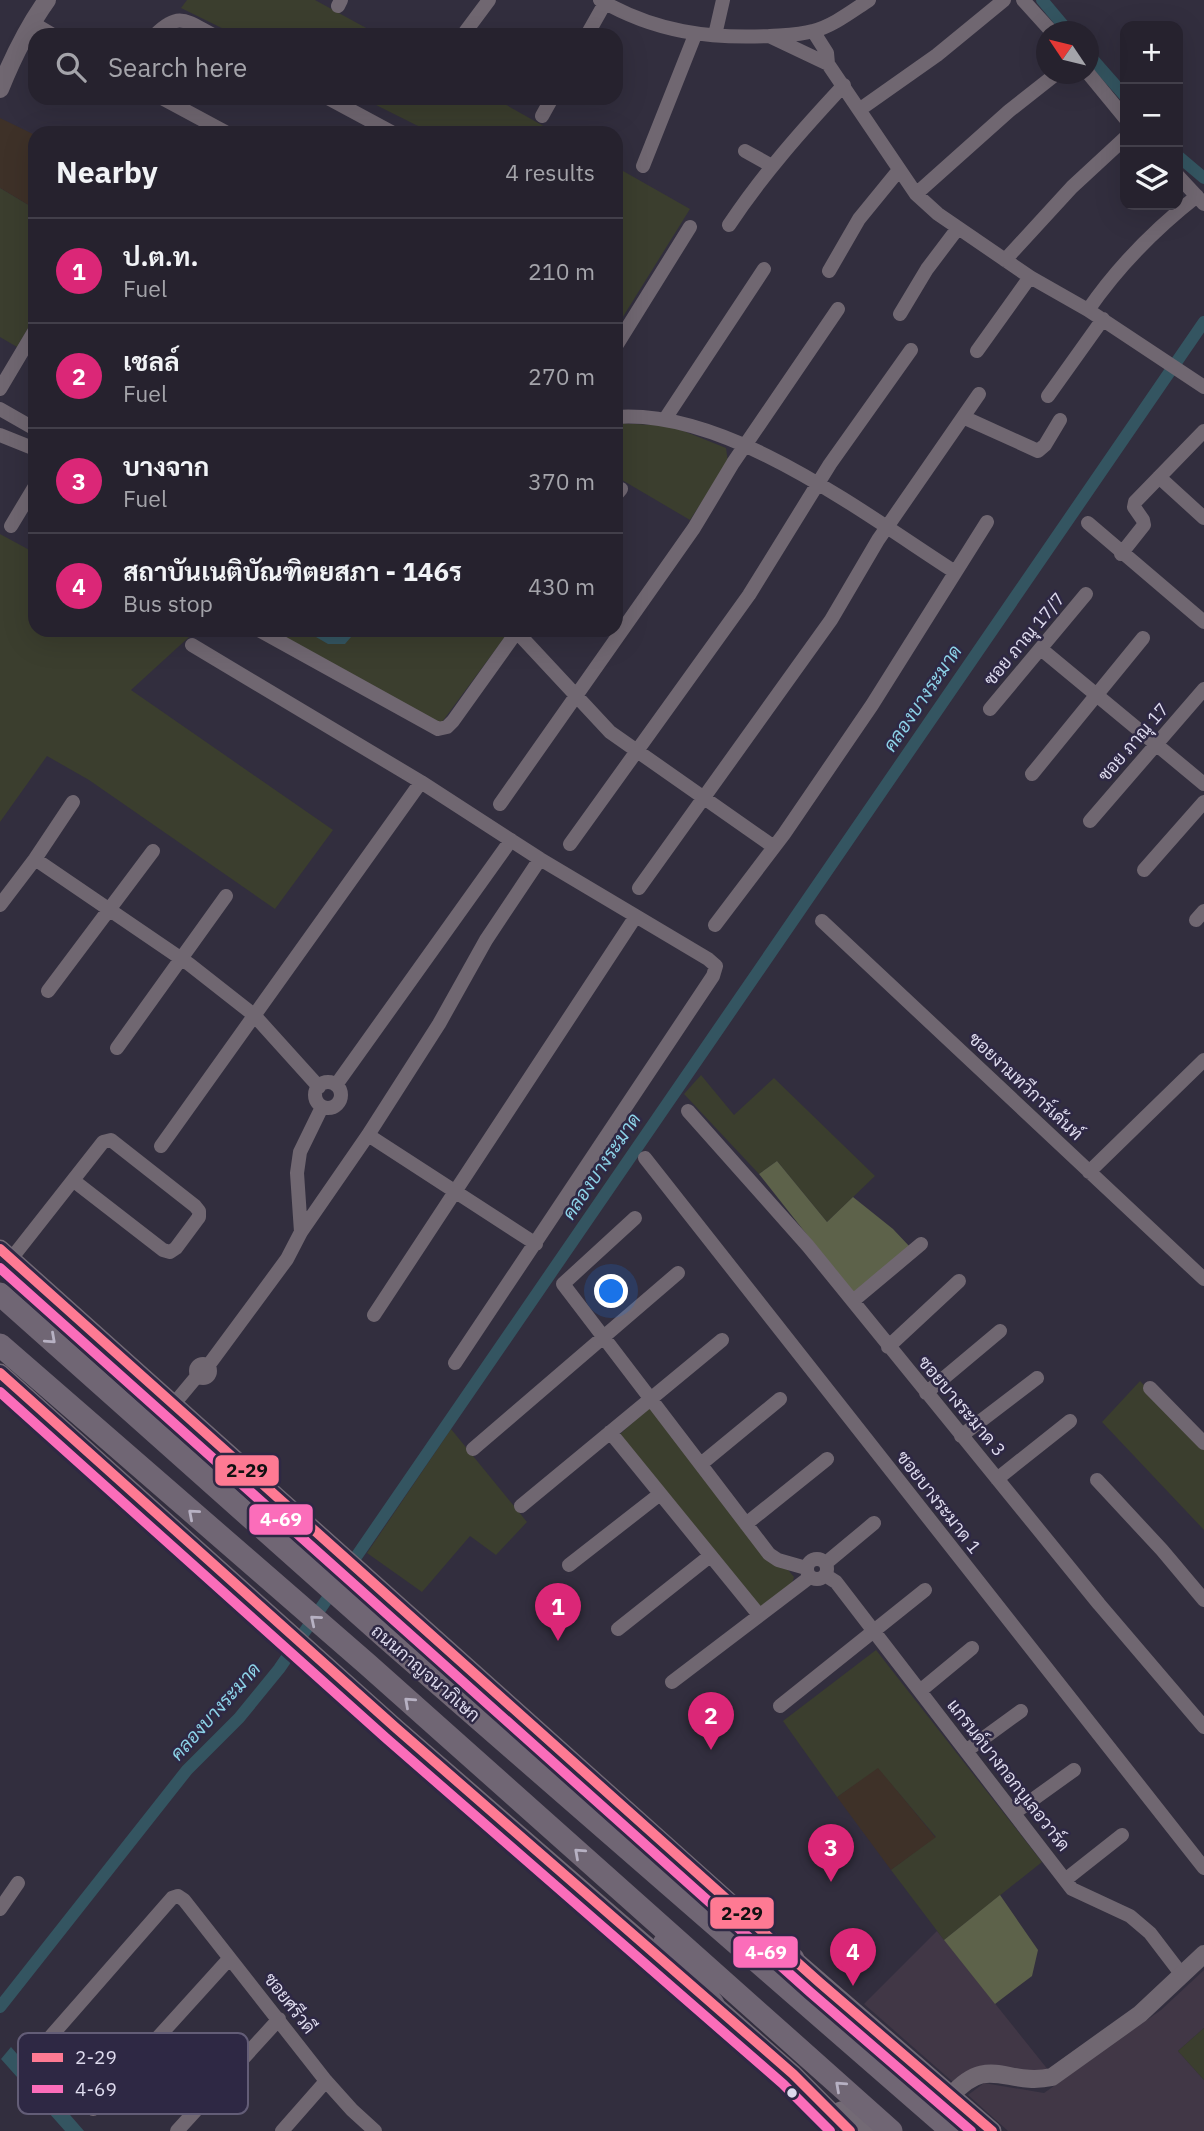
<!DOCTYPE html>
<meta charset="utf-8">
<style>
:root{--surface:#26222e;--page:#2e2a36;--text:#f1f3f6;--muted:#a4a4aa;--line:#423f4a;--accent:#db2777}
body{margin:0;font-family:"IBM Plex Sans",Sarabun,sans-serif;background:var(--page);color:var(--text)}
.controls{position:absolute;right:21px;top:21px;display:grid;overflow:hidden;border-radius:14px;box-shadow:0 7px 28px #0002}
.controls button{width:63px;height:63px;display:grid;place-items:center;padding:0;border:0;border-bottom:2px solid var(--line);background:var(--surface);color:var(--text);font:35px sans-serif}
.compass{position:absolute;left:1036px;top:21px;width:63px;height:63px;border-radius:50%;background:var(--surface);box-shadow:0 7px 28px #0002;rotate:305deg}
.you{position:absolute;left:612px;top:1292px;width:24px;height:24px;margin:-18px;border:5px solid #fff;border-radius:50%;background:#1a73e8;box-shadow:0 0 0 10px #1a73e833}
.badge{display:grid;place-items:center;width:46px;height:46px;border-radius:50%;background:var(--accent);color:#fff;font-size:23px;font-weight:700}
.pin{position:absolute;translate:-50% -58px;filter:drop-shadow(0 2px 4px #0008)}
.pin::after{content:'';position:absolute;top:37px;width:24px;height:21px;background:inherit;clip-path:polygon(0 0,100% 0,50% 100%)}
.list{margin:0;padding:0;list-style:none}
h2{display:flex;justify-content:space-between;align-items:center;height:91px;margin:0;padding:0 28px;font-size:30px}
h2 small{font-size:23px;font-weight:400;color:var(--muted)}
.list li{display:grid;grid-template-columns:46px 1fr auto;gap:21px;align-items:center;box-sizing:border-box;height:105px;padding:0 28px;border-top:2px solid var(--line)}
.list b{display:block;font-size:26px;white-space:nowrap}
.list p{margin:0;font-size:23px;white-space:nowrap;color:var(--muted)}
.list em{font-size:23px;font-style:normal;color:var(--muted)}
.icon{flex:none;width:38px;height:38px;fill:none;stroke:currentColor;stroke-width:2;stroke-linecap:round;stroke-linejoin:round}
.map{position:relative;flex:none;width:1204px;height:2131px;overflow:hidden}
.search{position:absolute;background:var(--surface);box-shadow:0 7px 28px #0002;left:28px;top:28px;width:595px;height:77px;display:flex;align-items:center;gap:18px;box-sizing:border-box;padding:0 24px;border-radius:21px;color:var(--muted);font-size:26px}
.panel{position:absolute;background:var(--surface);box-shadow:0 7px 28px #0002;left:28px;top:126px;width:595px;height:511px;border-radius:21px}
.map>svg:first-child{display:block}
.commercial{fill:#413746}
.industrial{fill:#3e3128}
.green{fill:#3b3e2e}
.forest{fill:#5d624a}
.water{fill:#345561}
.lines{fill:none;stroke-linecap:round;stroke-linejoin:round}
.canal{stroke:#345561;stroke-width:12}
.minor{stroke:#706771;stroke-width:14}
.tertiary{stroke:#706771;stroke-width:18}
.secondary{stroke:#736a75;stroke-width:19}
.trunk{stroke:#706674;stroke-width:23}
.bus-1-casing{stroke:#2e2844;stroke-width:16}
.bus-2-casing{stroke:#2e2844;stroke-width:16}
.bus-1{stroke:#fe7a93;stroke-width:10}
.bus-2{stroke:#fb6dba;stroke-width:10}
.oneway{stroke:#b7b1c3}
.bus-dot{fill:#dddaed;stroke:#2e2844;stroke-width:2.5}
.labels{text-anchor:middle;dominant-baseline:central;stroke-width:5;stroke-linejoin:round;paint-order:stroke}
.street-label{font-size:18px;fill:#dddaed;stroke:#2e2844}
.water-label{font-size:19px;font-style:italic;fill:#8cd2e7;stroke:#2e2844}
.key{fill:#2e2844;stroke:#635d77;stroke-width:2}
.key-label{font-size:19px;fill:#dddaed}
.line-badge{stroke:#2e2844;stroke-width:2.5}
.badge-label{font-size:19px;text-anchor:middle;font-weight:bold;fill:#fff}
.pale-badge-label{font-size:19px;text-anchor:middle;font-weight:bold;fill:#111}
</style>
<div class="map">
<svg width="1204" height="2131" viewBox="0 0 1204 2131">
<rect width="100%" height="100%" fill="#322e3e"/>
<!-- commercial -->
<path class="commercial" d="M937 1931 1049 2071 971 2072 953 2082 864 2004Z
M1204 1970V2028L1178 2051 1204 2080V2131H1008L968 2095 984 2083 1044 2093 1161 2010Z"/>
<!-- industrial -->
<path class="industrial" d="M0 118 35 135V209L0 188Z
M878 1767 936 1838 891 1870 837 1797Z"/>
<!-- green -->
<path class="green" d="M187 0H315L379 35H236L181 8Z
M362 98H494L556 133H432Z
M616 167 690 209 616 328Z
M0 188 35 209V316L17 347 0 337Z
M616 423 671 426 726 448 728 462 690 520 622 480 616 487Z
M0 534 35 553V630H176L189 637 131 690 333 830 275 909 89 780 47 756 0 822Z
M271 630H510L442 722 433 721Z
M701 1075 734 1115 774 1078 875 1176 827 1222 777 1161 759 1174 684 1094Z
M1140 1381 1204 1449V1530L1102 1422Z
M651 1406 794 1577 791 1586 761 1608 619 1435Z
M451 1429 527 1522 496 1555 470 1536 422 1592 367 1553Z
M876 1650 1042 1862 944 1940 891 1870 936 1837 878 1768 837 1797 783 1721Z
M1204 2028V2080L1178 2051Z"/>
<!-- forest -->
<path class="forest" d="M777 1161 827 1222 853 1197 893 1229 910 1247 853 1293 759 1174Z
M1000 1895 1038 1950 1032 1976 995 2004 944 1940Z"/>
<!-- water -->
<path class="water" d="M304 630H357L345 644H328Z
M11 2047 84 2131H65L1 2059Z"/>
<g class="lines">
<!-- canal -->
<path class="canal" d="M1042 0 1069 32
M1088 54 1125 96
M1178 156 1204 178
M0 2007 187 1770 239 1718 279 1669 1204 322"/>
<!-- minor -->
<path class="minor" d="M600 0C655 32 709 39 770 36 784 35 800 35 813 31 833 26 852 11 869 0
M1023 0 1052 32
M338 6 341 0
M31 22 53 35
M813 31 827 53 828 64 916 194 938 214 1030 277 1088 310 1204 387
M155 35C179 11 186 21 213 35
M463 35 489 0
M587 35 605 3
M715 35 723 0
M769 36 828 64
M1088 73 1125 118
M162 98 227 133
M328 98 393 133
M859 110 937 55 1004 0
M542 116 552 98
M745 151 772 166
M643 166 695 35
M1178 176 1204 204
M916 194 1009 111 1056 74
M729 225C763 174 802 130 844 85
M1005 260 1072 187 1125 138
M829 271 859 219 899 170
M1088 310C1119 265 1155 229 1197 196
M900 314 927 269 958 228
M616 346 690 227
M977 351 1030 277
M0 389 35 330
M1048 396 1103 319
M0 409 35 429
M616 417C728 409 863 513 955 572
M963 417 1038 451 1045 445 1060 420
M665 419 764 269
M0 435 35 449
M1159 477 1204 518
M616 495 621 489
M1088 523 1204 622
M11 526 35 486
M1121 554 1144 525 1143 520 1134 507 1135 502 1204 431
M259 630 438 729 447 727 453 721 518 630
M515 630 610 732 774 847
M192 645 421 782 540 859 708 959 716 966 713 976 455 1363
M1041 649 1204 784
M990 709 1086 594
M1032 774 1143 638
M500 804 694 528 733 463 838 309
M1090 821 1204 689
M570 844 749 595 830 464 911 350
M35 859 189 964 254 1015 319 1087
M1144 870 1204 802
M639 888 831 620 878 540 979 394
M0 905 35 859 73 802
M1196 920 1204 911
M822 921 1204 1279
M715 925 784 834 872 705 987 522
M48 991 153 851
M117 1048 226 896
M315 1095a13 13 0 1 1 26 0a13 13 0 1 1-26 0Z
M336 1085 511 840
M688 1111 808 1246 1099 1604 1204 1727
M368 1135 536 1244
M161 1146 421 782
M645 1158 1204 1868
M1089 1172 1204 1060
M635 1218 563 1284 769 1554 778 1560 806 1568
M301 1232 368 1135 439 1024 486 940 540 859
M11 1259 103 1142 111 1140 195 1206 199 1211V1217L176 1248 170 1252 163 1250 74 1181
M853 1301 921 1244
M374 1315 636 916
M888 1347 959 1281
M196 1371a7 7 0 1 1 14 0a7 7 0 1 1-14 0Z
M208 1366 287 1259 301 1232 297 1173 300 1152 322 1107
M1150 1388 1204 1443
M926 1393 1000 1331
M173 1405 198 1375
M610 1432 759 1615
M961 1436 1037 1378
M473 1449 678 1273
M701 1464 780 1399
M997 1479 1070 1421
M1097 1480 1162 1550 1204 1600
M521 1506 722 1340
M746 1524 827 1459
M807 1569a10 10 0 1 1 20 0a10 10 0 1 1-20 0Z
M826 1563 874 1523
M569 1565 660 1494
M825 1575 836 1582 1072 1889 1130 1916 1150 1933 1182 1975
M618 1629 710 1556
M672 1682 810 1577
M920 1691 972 1648
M780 1706 925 1590
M966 1751 1021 1711
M1014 1813 1074 1770
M1065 1880 1122 1835
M0 1909 18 1883
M38 2051 172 1898 178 1896 184 1900 326 2081 352 2110 375 2131
M93 2109 229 1959
M177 2131 279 2019
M282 2131 326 2081"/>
<!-- tertiary -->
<path class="tertiary" d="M0 89C13 57 27 28 47 0
M951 2096C988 2053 1007 2087 1052 2077L1140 2014 1204 1954"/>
<!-- secondary -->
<path class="secondary" d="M0 1249 745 1916
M0 1373 396 1728 678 1973
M783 1950 992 2131
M703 1995 793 2074 850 2131
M841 2111 868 2131"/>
<!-- trunk -->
<path class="trunk" d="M0 1294 386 1638 952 2131
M0 1345 367 1664 891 2131
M705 1898 793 1959
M664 1944 713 2004"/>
<!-- bus-1 casing -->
<g class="bus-1-casing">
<path id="bus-1" d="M0 1249 819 1982 992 2131
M0 1373 396 1728 793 2074 850 2131"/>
</g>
<!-- bus-2 casing -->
<g class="bus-2-casing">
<path id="bus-2" d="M0 1268 810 1992 971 2131
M0 1392 387 1739 783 2084 830 2131"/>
</g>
<!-- bus-1 -->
<use href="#bus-1" class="bus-1"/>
<!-- bus-2 -->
<use href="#bus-2" class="bus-2"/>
</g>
<!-- one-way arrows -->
<defs><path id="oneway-chevron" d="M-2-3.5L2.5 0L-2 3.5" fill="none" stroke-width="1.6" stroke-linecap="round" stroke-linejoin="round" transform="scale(1.75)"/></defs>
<g class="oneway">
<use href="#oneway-chevron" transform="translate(51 1339) rotate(42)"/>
<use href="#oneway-chevron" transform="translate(193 1514) rotate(-139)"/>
<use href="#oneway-chevron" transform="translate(315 1620) rotate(-140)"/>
<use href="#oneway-chevron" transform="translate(409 1702) rotate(-138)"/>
<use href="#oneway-chevron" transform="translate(579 1853) rotate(-138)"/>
<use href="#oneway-chevron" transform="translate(840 2086) rotate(-138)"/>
</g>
<!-- markers -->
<circle class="bus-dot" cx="792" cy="2093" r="6"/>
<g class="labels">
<!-- street labels -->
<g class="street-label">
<text transform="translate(1024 639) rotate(-50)">ซอย ภาณุ 17/7</text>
<text transform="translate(1133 742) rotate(-49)">ซอย ภาณุ 17</text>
<text transform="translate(1026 1086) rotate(43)">ซอยงามทวีการ์เด้นท์</text>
<text transform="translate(962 1406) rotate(50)">ซอยบางระมาด 3</text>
<text transform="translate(939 1502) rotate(52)">ซอยบางระมาด 1</text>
<text transform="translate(426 1673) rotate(41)">ถนนกาญจนาภิเษก</text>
<text transform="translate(1009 1775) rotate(52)">แกรนด์บางกอกบูเลอวาร์ด</text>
<text transform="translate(290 2003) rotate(52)">ซอยศรีวดี</text>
</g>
<!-- water labels -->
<g class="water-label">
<text transform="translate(922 698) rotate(-56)">คลองบางระมาด</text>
<text transform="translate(601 1166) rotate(-56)">คลองบางระมาด</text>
<text transform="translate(215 1711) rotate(-48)">คลองบางระมาด</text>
</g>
</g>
<!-- legend -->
<rect x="18" y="2033" width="230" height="81" rx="10" class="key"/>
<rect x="32" y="2053" width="31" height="9" fill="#fe7a93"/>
<rect x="32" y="2085" width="31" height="8" fill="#fb6dba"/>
<g class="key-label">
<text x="75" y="2064">2-29</text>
<text x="75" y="2096">4-69</text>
</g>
<g class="line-badge">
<rect x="214" y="1454" width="66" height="33" rx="7" fill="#fe7a93"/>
<rect x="248" y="1503" width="66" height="33" rx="7" fill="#fb6dba"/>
<rect x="709" y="1896" width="66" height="34" rx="7" fill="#fe7a93"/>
<rect x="732" y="1935" width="67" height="34" rx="7" fill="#fb6dba"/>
</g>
<g class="badge-label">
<text x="281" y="1526">4-69</text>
<text x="766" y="1959">4-69</text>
</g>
<g class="pale-badge-label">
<text x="247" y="1477">2-29</text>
<text x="742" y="1920">2-29</text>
</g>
</svg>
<div class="controls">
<button>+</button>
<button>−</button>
<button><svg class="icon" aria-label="layers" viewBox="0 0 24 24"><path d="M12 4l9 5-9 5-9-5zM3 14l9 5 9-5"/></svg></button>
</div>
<svg class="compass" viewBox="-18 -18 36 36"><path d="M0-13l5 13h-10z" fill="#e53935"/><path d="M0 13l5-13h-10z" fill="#a4a4aa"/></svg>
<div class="you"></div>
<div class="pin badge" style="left:558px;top:1641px">1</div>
<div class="pin badge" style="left:711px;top:1750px">2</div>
<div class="pin badge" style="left:831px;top:1882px">3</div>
<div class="pin badge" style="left:853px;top:1986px">4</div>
<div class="search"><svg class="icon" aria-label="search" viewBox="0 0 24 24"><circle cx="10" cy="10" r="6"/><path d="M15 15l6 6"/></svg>Search here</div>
<section class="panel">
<h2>Nearby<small>4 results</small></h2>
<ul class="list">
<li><span class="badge">1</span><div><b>ป.ต.ท.</b><p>Fuel</p></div><em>210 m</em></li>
<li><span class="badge">2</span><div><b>เชลล์</b><p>Fuel</p></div><em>270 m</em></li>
<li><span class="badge">3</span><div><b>บางจาก</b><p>Fuel</p></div><em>370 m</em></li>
<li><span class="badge">4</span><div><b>สถาบันเนติบัณฑิตยสภา - 146ร</b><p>Bus stop</p></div><em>430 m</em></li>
</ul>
</section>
</div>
